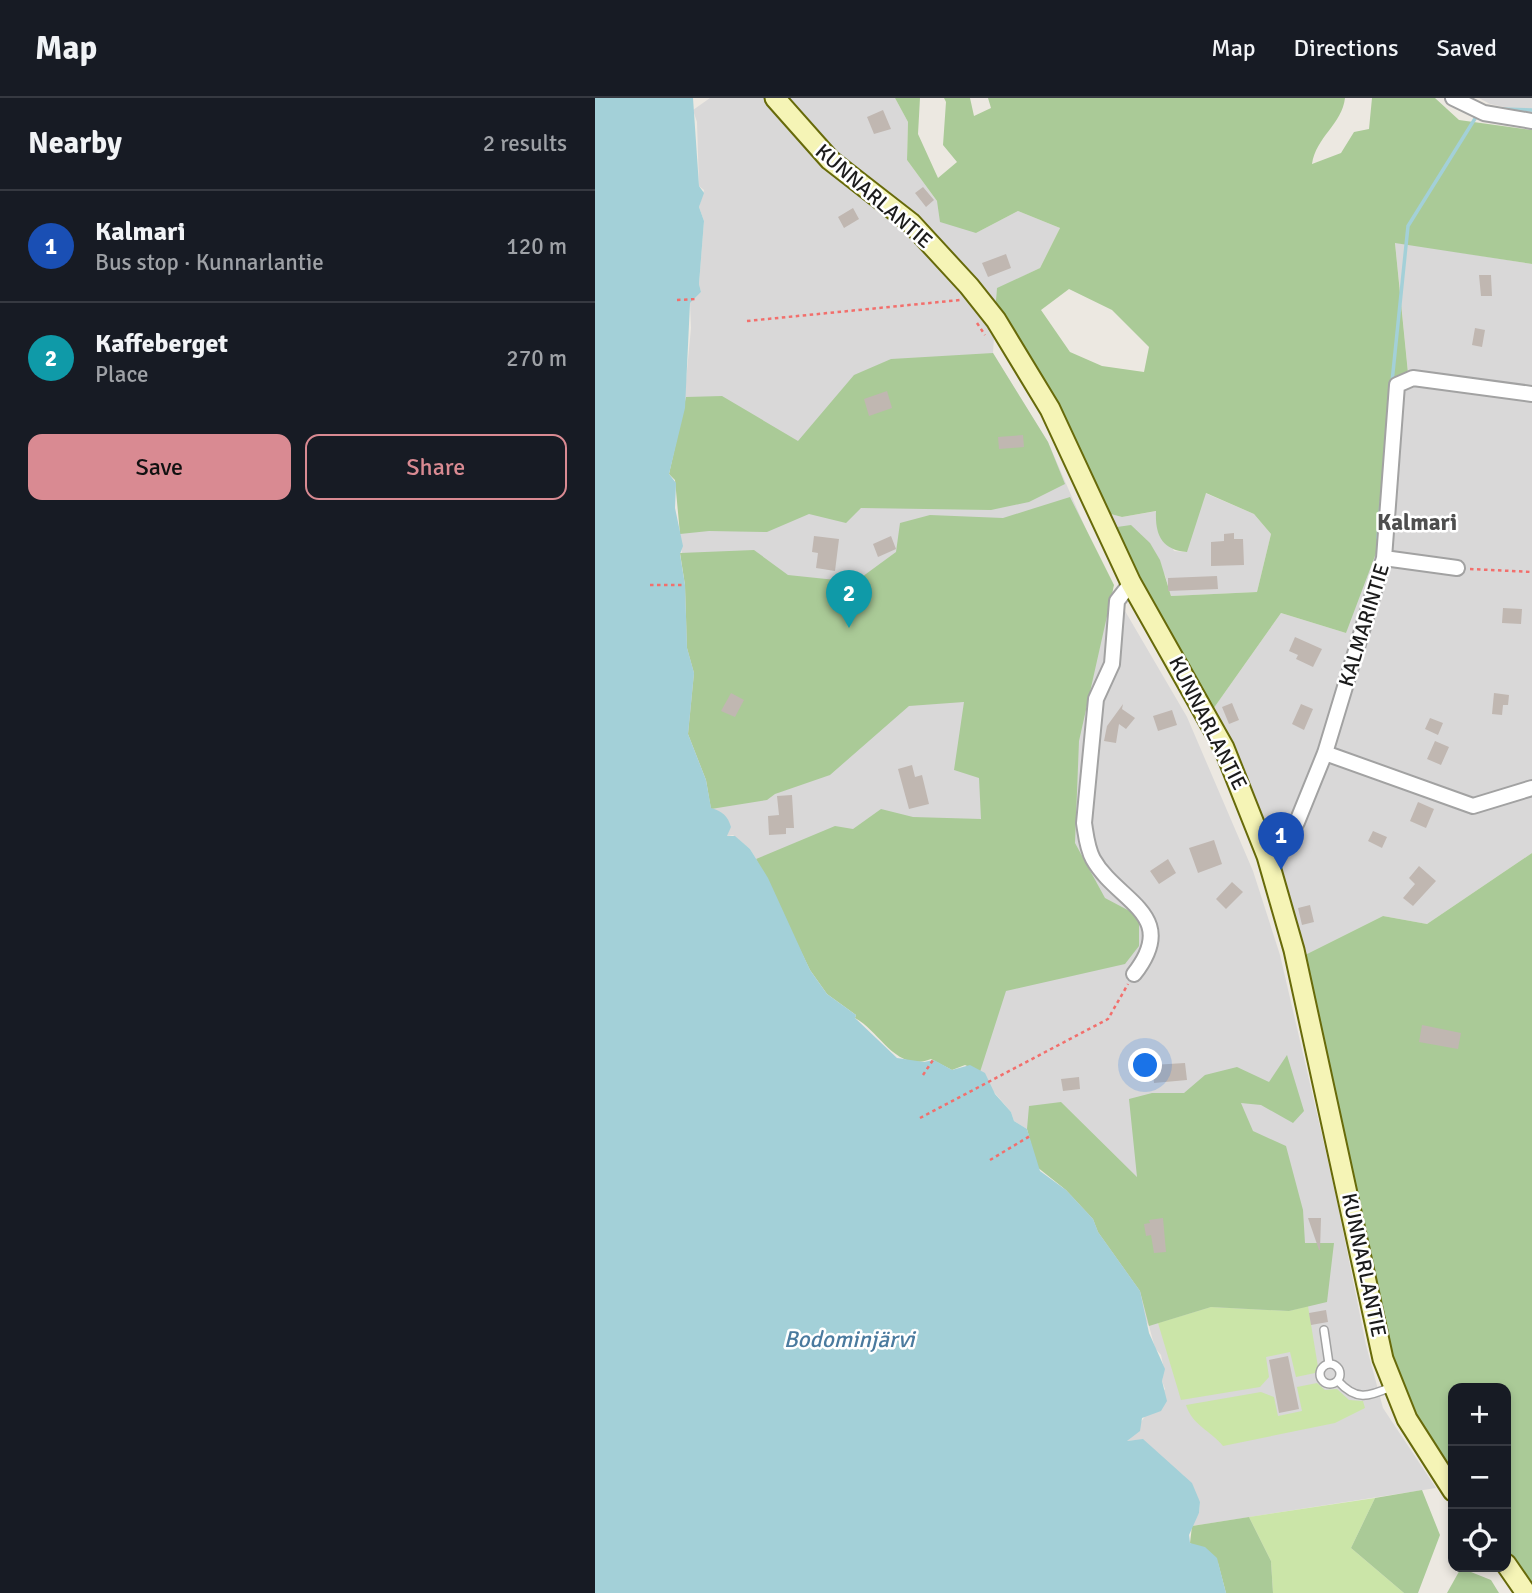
<!DOCTYPE html>
<meta charset="utf-8">
<style>
:root{--surface:#171b24;--page:#242831;--text:#f1f3f6;--muted:#9ea1a6;--line:#363941;--accent:#d98a92}
body{margin:0;font-family:Signika,sans-serif;background:var(--page);color:var(--text)}
.controls{position:absolute;right:21px;bottom:21px;display:grid;overflow:hidden;border-radius:14px;box-shadow:0 4px 10px #0003}
.controls button{width:63px;height:63px;display:grid;place-items:center;padding:0;border:0;border-bottom:2px solid var(--line);background:var(--surface);color:var(--text);font:35px sans-serif}
.you{position:absolute;left:551px;top:968px;width:24px;height:24px;margin:-18px;border:5px solid #fff;border-radius:50%;background:#1a73e8;box-shadow:0 0 0 10px #1a73e833}
.badge{display:grid;place-items:center;width:46px;height:46px;border-radius:50%;background:var(--accent);color:#fff;font-size:23px;font-weight:700}
.pin{position:absolute;translate:-50% -58px;filter:drop-shadow(0 2px 4px #0008)}
.pin::after{content:'';position:absolute;top:37px;width:24px;height:21px;background:inherit;clip-path:polygon(0 0,100% 0,50% 100%)}
.list{margin:0;padding:0;list-style:none}
h2{display:flex;justify-content:space-between;align-items:center;height:91px;margin:0;padding:0 28px;font-size:30px}
h2 small{font-size:23px;font-weight:400;color:var(--muted)}
.list li{display:grid;grid-template-columns:46px 1fr auto;gap:21px;align-items:center;box-sizing:border-box;height:112px;padding:0 28px;border-top:2px solid var(--line)}
.list b{display:block;font-size:26px;white-space:nowrap}
.list p{margin:0;font-size:23px;white-space:nowrap;color:var(--muted)}
.list em{font-size:23px;font-style:normal;color:var(--muted)}
.actions{display:flex;gap:14px;padding:21px 28px}
.actions a{flex:1;padding:16px 0;border:2px solid var(--accent);border-radius:14px;text-align:center;font-size:24px;color:var(--accent)}
.actions .main{background:var(--accent);color:#111}
.icon{flex:none;width:38px;height:38px;fill:none;stroke:currentColor;stroke-width:2;stroke-linecap:round;stroke-linejoin:round}
.map{position:relative;flex:none;width:937px;height:1495px;overflow:hidden}
header{display:flex;align-items:center;gap:42px;box-sizing:border-box;height:98px;padding:0 35px;background:var(--surface);border-bottom:2px solid var(--line)}
header strong{font-size:33px}
nav{display:flex;gap:38px;margin-inline-start:auto;font-size:24px}
main{display:flex}
aside{flex:1;background:var(--surface)}
.map>svg:first-child{display:block}
.residential{fill:#d9d8d8}
.grass{fill:#cbe5a8}
.forest{fill:#aaca97;fill-rule:evenodd}
.water{fill:#a3d0d8}
.lines{fill:none;stroke-linecap:round;stroke-linejoin:round}
.stream{stroke:#a3d0d8;stroke-width:3.5}
.building{fill:#c0b7b1}
.lane-casing{stroke:#a2a2a2;stroke-width:10}
.street-casing{stroke:#a2a2a2;stroke-width:18}
.secondary-casing{stroke:#676a0a;stroke-width:23}
.path{stroke:#f26f6c;stroke-width:2.5;stroke-dasharray:3.5 3.5;stroke-linecap:butt}
.lane{stroke:#fff;stroke-width:7}
.street{stroke:#fff;stroke-width:14}
.secondary{stroke:#f5f4b6;stroke-width:19}
.labels{text-anchor:middle;dominant-baseline:central;stroke-width:5;stroke-linejoin:round;paint-order:stroke}
.street-label{font-size:21px;fill:#1b1b1b;stroke:#fff}
.neighbourhood-label{font-size:23px;font-weight:bold;fill:#4e4e4e;stroke:#fff}
.water-label{font-size:23px;font-style:italic;fill:#4a7a9e;stroke:#fff}
</style>
<header>
<strong>Map</strong>
<nav><a>Map</a><a>Directions</a><a>Saved</a></nav>
</header>
<main>
<aside>
<h2>Nearby<small>2 results</small></h2>
<ul class="list">
<li><span class="badge" style="background:#1a4fb4">1</span><div><b>Kalmari</b><p>Bus stop · Kunnarlantie</p></div><em>120 m</em></li>
<li><span class="badge" style="background:#0f9aa8">2</span><div><b>Kaffeberget</b><p>Place</p></div><em>270 m</em></li>
</ul>
<div class="actions"><a class="main">Save</a><a>Share</a></div>
</aside>
<div class="map">
<svg width="937" height="1495" viewBox="0 0 937 1495">
<rect width="100%" height="100%" fill="#ece8e1"/>
<!-- residential -->
<path class="residential" d="M115 0H300L313 24 312 62 342 103 381 135 423 113 465 130 445 170 402 191 398 255 453 344 516 489 592 619 658 773 685 857 740 1093 771 1247 788 1310 841 1390 597 1428 604 1415 605 1404 588 1377 540 1342 532 1343 570 1291 567 1283 569 1271 566 1257 560 1250 554 1228 432 1031 419 1023 416 1014 381 973 198 836 173 780 155 751 138 737 132 738 133 734 116 711 111 682 93 636 90 487 85 436 90 294 96 230 95 205 106 194 104 186 109 123 104 109 109 92 104 88 102 24 98 12Z
M884 0H937V15L895 6Z
M800 144 937 166V755L832 826 788 818 706 859 616 614 686 515 751 535 796 290 813 274Z
M610 395 659 416 676 436 662 494 576 498 570 477 519 439 508 414 527 419 562 413 579 453 591 454Z"/>
<!-- grass -->
<path class="grass" d="M713 1208 723 1269 720 1275 701 1279 695 1254 671 1259 674 1279 665 1289 586 1302 563 1225 616 1209 694 1213Z
M722 1285 730 1292 742 1291 754 1302 768 1303 770 1310 740 1325 628 1348C615 1332 597 1327 591 1307L666 1294 679 1299 683 1318 707 1313 702 1289Z
M780 1400 756 1450 809 1495H678L676 1463 654 1419Z"/>
<!-- forest -->
<path class="forest" d="M300 0H325L323 36 343 80 362 64 348 47 351 4 349 0H375L379 18 396 10 393 0H750C747 26 721 39 717 66L746 55 759 34 774 31 777 0H840L864 22 937 32V166L800 145 813 275 796 290 786 442 751 535 686 515 616 614 519 439 522 429 536 427 555 445 565 462 576 498 662 494 676 436 659 416 611 395 592 454C566 452 560 436 561 413L527 419 508 414 400 214 402 190 445 170 465 130 423 113 381 135 345 124 342 103 312 62 313 24ZM474 191 517 212 554 249 549 274 507 268 475 254 446 212Z
M398 255 453 344 470 386 434 404 396 412 266 410 251 425 214 416 172 434 114 433 85 436 80 382 74 376 91 299 127 298 203 343 259 277 296 261Z
M475 399 519 487 484 643 480 745 510 800 544 818V848L530 866 411 893 385 974 370 967 357 972 336 961C301 975 286 934 260 920L261 917 232 896 215 872 161 761 240 728 258 731 286 711 318 719 386 721 384 680 359 672 369 604 314 608 235 677 180 696 172 702 116 711 111 682 93 636 99 575 92 550 90 487 85 455 159 452 193 477 260 484 301 454 305 425 335 417 408 420Z
M937 755V1494L911 1457V1290H858V1381L803 1288 706 859 788 818 832 826Z
M692 957 709 1013 698 1025 666 1007 646 1005 658 1033 691 1048 708 1112 710 1145H739L732 1204 694 1213 616 1209 554 1228 545 1193 503 1134 498 1121 471 1092 442 1069 432 1031 434 1008 466 1004 542 1079 534 1001 557 995H589L610 977 642 969 674 984Z
M827 1392 845 1437 823 1495H809L756 1450 780 1400Z
M654 1419 676 1463 678 1495H631L623 1465 595 1445 597 1428Z
M866 1470 896 1482 904 1495H852Z"/>
<!-- water -->
<path class="water" d="M0 0H98L104 88 109 95 104 109 109 123 104 186 106 194 95 205 90 310 74 376 81 385 80 410 88 448 85 456 90 487 92 550 99 575 93 636 111 682 116 710C127 713 133 718 136 729L132 738H140L155 751 173 780 215 872 232 896 261 917 260 920 302 960 329 964 339 962 357 972 375 967 390 975 400 996 416 1014 419 1023 432 1031 445 1073 471 1092 498 1121 503 1134 545 1193 554 1235 570 1271 567 1283 572 1303 566 1313 547 1320 545 1333 532 1343 548 1341 597 1385 605 1404 604 1415 594 1437 595 1445 610 1449 622 1460 631 1495H0Z"/>
<g class="lines">
<!-- stream -->
<path class="stream" d="M906 11 937 12
M797 284 813 128 881 19
M783 440 786 404"/>
</g>
<!-- building -->
<path class="building" d="M288 12 296 31 279 36 272 19Z
M328 89 339 102 331 109 320 95Z
M258 110 264 121 249 130 243 119Z
M411 156 416 170 393 179 387 165Z
M884 177H896L897 198H886Z
M880 230 890 232 887 249 877 247Z
M292 293 297 310 274 318 269 301Z
M428 337 429 349 404 351 403 339Z
M639 435V441H648L649 467 616 468V444L629 443V436Z
M219 438 244 441 240 473 221 470 223 455 217 454Z
M296 438 301 451 283 459 278 446Z
M622 478 623 491 573 493V480Z
M908 510 927 511 926 526 907 525Z
M700 539 727 551 718 569 701 561 703 557 694 553Z
M136 595 149 602 140 619 126 613Z
M899 595 914 597 913 607H908L907 617 897 616Z
M637 605 644 622 634 626 627 609Z
M528 606 527 611 540 620 531 631 524 626 521 645 509 643 512 628Z
M706 606 718 611 709 632 697 626Z
M577 612 582 627 563 633 558 618Z
M835 620 848 625 843 637 830 631Z
M840 643 854 649 846 667 832 661Z
M317 667 320 679 327 677 334 706 314 711 303 671Z
M197 697 199 730H191V736L174 737 173 718 184 717 182 698Z
M823 704 839 711 831 730 815 723Z
M778 733 792 739 787 750 773 743Z
M619 742 627 766 603 775 594 750Z
M573 761 581 775 564 786 555 773Z
M824 768 841 783 818 808 808 800 820 786 814 780Z
M637 784 648 794 631 811 621 801Z
M715 807 719 824 707 827 703 810Z
M827 927 866 935 863 951 824 944Z
M590 965 592 982 559 985 557 967Z
M484 979 485 991 468 993 466 981Z
M568 1120 571 1154 559 1155 556 1137 551 1138 549 1126 555 1125 554 1122Z
M713 1120H726L725 1152H724Z
M731 1212 733 1224 716 1227 714 1215Z
M693 1258 704 1311 684 1315 674 1262Z"/>
<g class="lines">
<!-- lane casing -->
<g class="lane-casing">
<path id="lane" d="M729 1232 734 1266
M725 1276a10 10 0 1 1 20 0a10 10 0 1 1-20 0Z
M743 1283C761 1303 773 1299 796 1289"/>
</g>
<!-- street casing -->
<g class="street-casing">
<path id="street" d="M858 0 889 15 937 23
M789 460 862 470
M536 485 522 503 517 566 501 601 489 725C491 737 492 750 498 761 522 804 586 816 539 876
M730 655 878 708 937 690
M672 758 691 745 702 724 730 655 789 460 802 287 818 280 937 296"/>
</g>
<!-- secondary casing -->
<g class="secondary-casing">
<path id="secondary" d="M180 0 235 62 316 125 374 188 401 222 455 311 536 485 629 650 672 758 699 852 788 1261 812 1321 858 1393
M911 1466 931 1495"/>
</g>
<!-- path -->
<path class="path" d="M82 202 102 201
M152 223 365 202
M382 225 390 237
M875 471 937 474
M55 487H90
M328 977 338 962
M325 1020 513 921 533 886
M395 1062 435 1038"/>
<!-- lane -->
<use href="#lane" class="lane"/>
<!-- street -->
<use href="#street" class="street"/>
<!-- secondary -->
<use href="#secondary" class="secondary"/>
</g>
<g class="labels">
<!-- street labels -->
<g class="street-label">
<text transform="translate(279 98) rotate(41)">KUNNARLANTIE</text>
<text transform="translate(769 527) rotate(-73)">KALMARINTIE</text>
<text transform="translate(613 625) rotate(63)">KUNNARLANTIE</text>
<text transform="translate(769 1167) rotate(78)">KUNNARLANTIE</text>
</g>
<!-- neighbourhood labels -->
<g class="neighbourhood-label">
<text x="822" y="424">Kalmari</text>
</g>
<!-- water labels -->
<g class="water-label">
<text x="254" y="1241">Bodominjärvi</text>
</g>
</g>
</svg>
<div class="controls">
<button>+</button>
<button>−</button>
<button><svg class="icon" aria-label="locate" viewBox="0 0 24 24"><circle cx="12" cy="12" r="6"/><path d="M12 2v4M12 18v4M2 12h4M18 12h4"/></svg></button>
</div>
<div class="you"></div>
<div class="pin badge" style="left:686px;top:772px;background:#1a4fb4">1</div>
<div class="pin badge" style="left:254px;top:530px;background:#0f9aa8">2</div>
</div>
</main>
